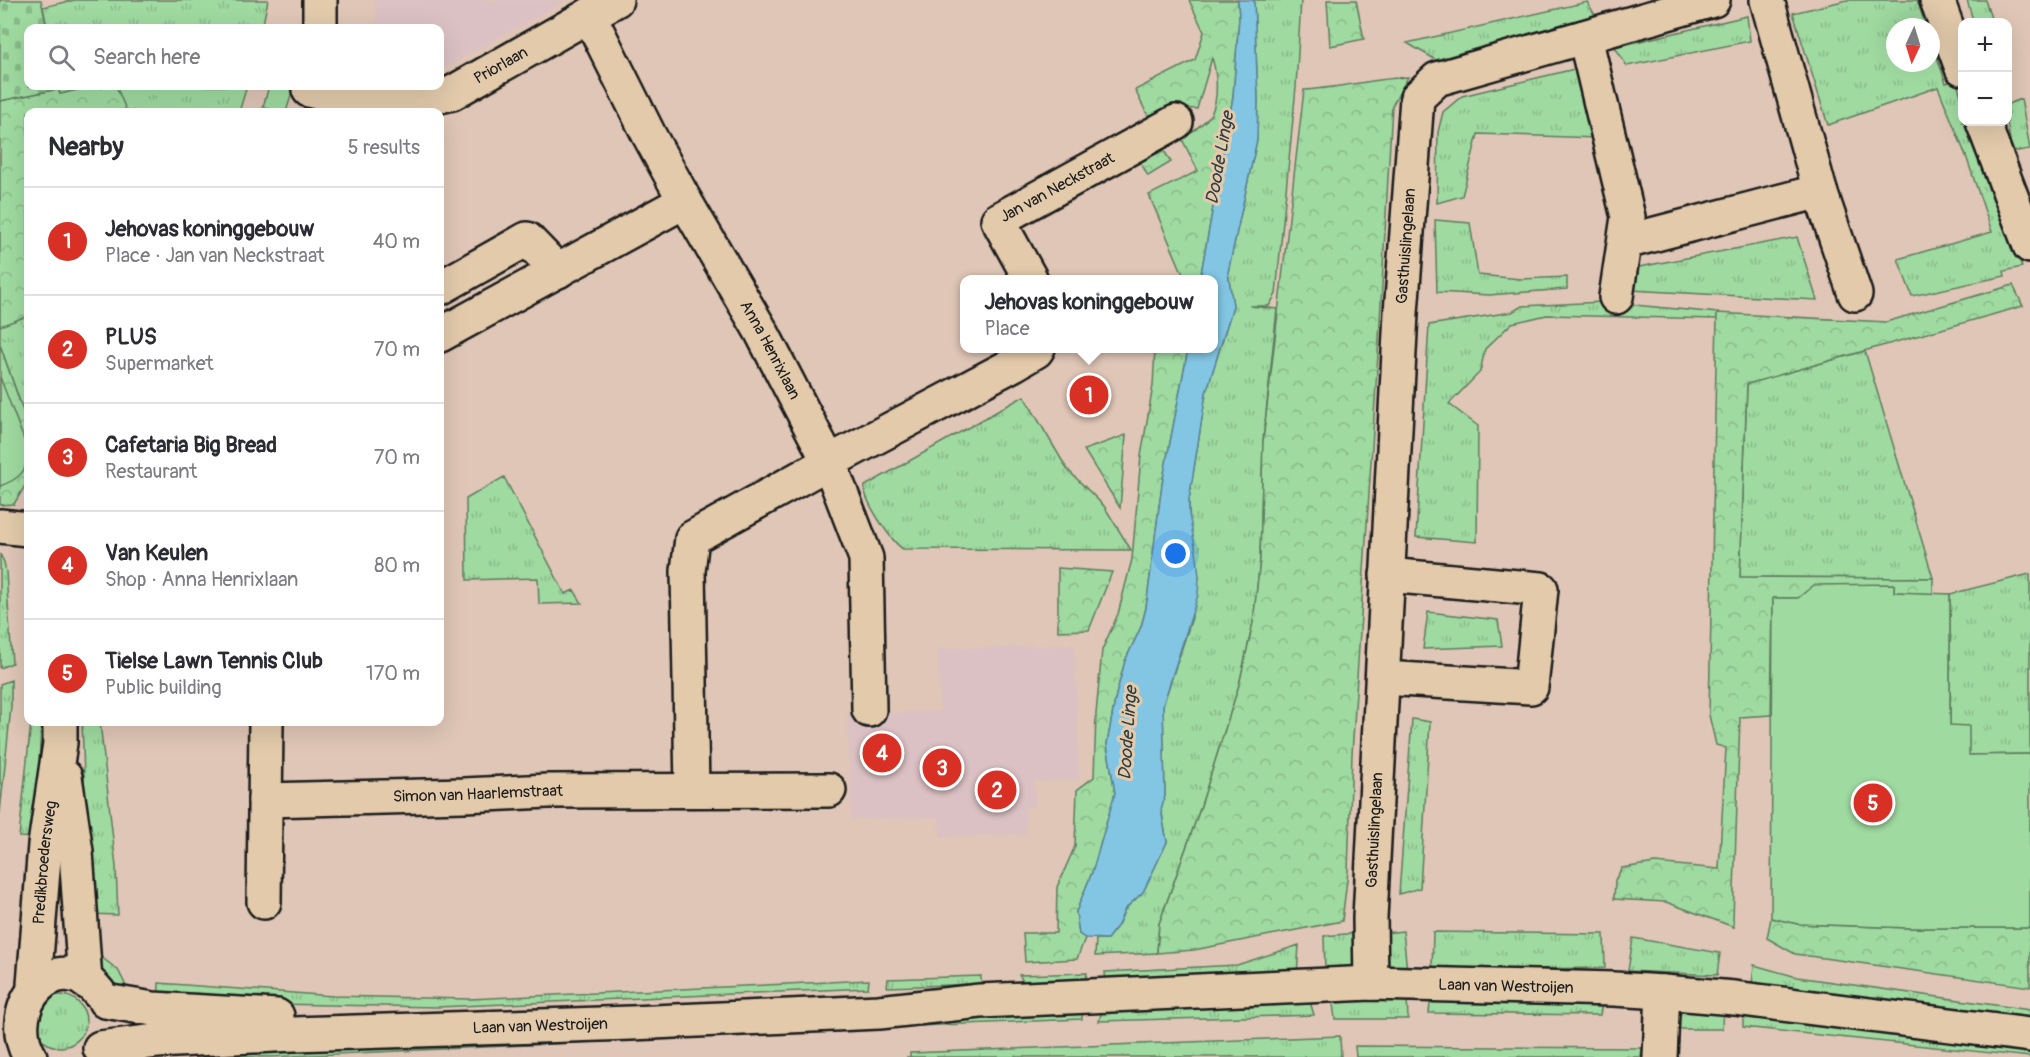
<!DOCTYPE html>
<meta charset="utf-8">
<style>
:root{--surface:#fff;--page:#f2f2f3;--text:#2b2b33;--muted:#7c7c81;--line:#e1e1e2;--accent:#d93025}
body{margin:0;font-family:Pangolin,sans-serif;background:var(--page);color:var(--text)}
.controls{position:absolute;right:18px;top:18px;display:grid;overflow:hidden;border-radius:12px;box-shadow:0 6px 24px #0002}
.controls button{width:54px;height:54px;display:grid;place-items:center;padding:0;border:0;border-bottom:2px solid var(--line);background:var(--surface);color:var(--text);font:30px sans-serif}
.compass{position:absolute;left:1886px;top:18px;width:54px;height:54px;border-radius:50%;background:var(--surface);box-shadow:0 6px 24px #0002;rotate:184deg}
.you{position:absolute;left:1176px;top:554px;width:21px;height:21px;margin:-15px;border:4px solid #fff;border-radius:50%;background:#1a73e8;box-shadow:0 0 0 9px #1a73e833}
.badge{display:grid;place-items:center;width:39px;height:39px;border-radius:50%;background:var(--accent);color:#fff;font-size:20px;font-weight:700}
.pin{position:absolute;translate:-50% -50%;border:3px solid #fff;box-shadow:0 2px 6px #0006}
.popup{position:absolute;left:960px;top:275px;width:258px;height:78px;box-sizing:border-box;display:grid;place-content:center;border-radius:12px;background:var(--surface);filter:drop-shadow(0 2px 4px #0005);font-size:20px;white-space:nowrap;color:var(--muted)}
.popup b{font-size:22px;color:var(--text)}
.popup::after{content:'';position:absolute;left:50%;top:100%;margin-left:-12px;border:12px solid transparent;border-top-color:var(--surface)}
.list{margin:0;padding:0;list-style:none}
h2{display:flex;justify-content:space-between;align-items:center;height:78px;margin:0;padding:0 24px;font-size:26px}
h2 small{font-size:20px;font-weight:400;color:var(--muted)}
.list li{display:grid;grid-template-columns:39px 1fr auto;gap:18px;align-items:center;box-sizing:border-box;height:108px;padding:0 24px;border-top:2px solid var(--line)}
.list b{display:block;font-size:22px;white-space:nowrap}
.list p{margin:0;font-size:20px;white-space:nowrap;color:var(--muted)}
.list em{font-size:20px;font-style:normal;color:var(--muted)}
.icon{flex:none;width:33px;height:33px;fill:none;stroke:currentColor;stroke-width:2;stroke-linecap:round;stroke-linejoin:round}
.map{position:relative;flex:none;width:2030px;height:1057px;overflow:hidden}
.search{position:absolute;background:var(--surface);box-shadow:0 6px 24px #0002;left:24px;top:24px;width:420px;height:66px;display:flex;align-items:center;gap:15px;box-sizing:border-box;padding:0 21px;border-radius:12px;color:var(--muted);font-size:22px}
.panel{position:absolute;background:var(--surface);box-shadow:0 6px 24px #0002;left:24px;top:108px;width:420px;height:618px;border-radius:12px}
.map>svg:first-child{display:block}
.built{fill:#dbc1c3}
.grass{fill:url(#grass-tufts);stroke:#5e7b5e;stroke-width:1.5}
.forest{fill:url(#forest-crowns);stroke:#5e7b5e;stroke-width:1.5}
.cemetery{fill:url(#cemetery-stones);stroke:#5e7b5e;stroke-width:1.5}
.pitch{fill:#9fdaa0;stroke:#5e7b5e;stroke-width:1.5}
.water{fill:#83c6e4;stroke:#5a8294;stroke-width:1.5}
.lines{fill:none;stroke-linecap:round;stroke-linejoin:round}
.minor-casing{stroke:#1c1c1c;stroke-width:38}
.minor{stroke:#e2caab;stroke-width:33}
.labels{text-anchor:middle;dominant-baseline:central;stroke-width:6;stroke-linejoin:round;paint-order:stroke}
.street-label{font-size:16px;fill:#1c1c1c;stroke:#e2caab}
.water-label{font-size:18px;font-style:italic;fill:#313e44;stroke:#e2caab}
</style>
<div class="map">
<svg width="2030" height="1057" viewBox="0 0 2030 1057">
<defs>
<pattern id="grass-tufts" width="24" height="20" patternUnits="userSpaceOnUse" patternTransform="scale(1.5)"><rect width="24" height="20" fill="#9fdaa0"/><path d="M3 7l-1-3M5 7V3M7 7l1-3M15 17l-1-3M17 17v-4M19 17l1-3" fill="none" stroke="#88ba89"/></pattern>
<pattern id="forest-crowns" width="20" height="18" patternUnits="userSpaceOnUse" patternTransform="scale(1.5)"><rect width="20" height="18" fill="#9fdaa0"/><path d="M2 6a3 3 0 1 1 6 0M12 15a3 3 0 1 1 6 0" fill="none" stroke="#88ba89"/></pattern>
<pattern id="cemetery-stones" width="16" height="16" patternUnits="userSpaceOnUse" patternTransform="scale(1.5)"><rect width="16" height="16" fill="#9fdaa0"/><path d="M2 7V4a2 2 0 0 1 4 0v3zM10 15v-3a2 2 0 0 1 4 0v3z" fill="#88ba89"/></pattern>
</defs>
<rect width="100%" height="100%" fill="#dfc6b6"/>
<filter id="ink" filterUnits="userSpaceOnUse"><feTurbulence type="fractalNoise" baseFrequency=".0167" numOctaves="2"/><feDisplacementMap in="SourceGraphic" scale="12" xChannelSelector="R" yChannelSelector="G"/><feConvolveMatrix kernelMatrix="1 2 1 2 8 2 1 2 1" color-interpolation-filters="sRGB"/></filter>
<g filter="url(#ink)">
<!-- built -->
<path class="built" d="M375 0H567L440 70V28H377Z
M1075 645 1079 780 1034 781 1035 806 1025 807 1026 835 940 837 939 817 851 819 848 714 940 711 938 649Z"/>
<!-- grass -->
<path class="grass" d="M75 0H268L262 28H47L43 7Z
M1254 0H1301L1296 87 1276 294 1269 306H1250L1277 309 1263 441 1260 560 1253 623 1239 685 1200 809 1159 924 1157 953 1095 956 1096 939H1107L1118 925 1125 909 1143 892 1167 842 1161 810 1165 796 1163 705 1192 618 1189 500 1206 393 1233 306 1228 272 1257 140 1258 99Z
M1847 0H1917L1926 27H1895V63H1931V40L1946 83 1956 80 1962 99V122H1971L2022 267 2004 271 2005 276 1912 296 1898 259 1992 232 1966 156 1938 87 1828 125 1793 13Z
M1967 0H1985L1991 18 1973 20Z
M1587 2 1595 15 1436 60 1407 43Z
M1747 16 1750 41 1627 66 1615 47Z
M1579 68 1597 138 1478 134 1462 196 1437 203 1438 132 1443 112 1462 96Z
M58 86H247L239 112H50L61 99Z
M269 86H294L286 112H276L263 107Z
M2021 99 2030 149 2012 152 2007 122 2008 104Z
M28 135V425L0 345V154Z
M1435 220 1470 223 1478 275 1521 279 1567 277V289L1489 295 1437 292Z
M1797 237 1817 300 1631 290 1634 268Z
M1603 302 1718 313 1717 319 1547 315 1512 323 1485 349 1480 372 1449 404 1478 426 1477 542 1416 537 1429 325 1512 312 1522 306Z
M1865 351 1933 578 1740 577 1747 384Z
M1024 396 1067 469 1104 506 1131 550 903 549C892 542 862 499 865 486Z
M504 477 565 594 574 590 582 603 539 604 538 578 467 580 466 499Z
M0 554 4 562 6 572 12 663 0 668Z
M2030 574V754L1969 755 1950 725V594Z
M1428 612 1498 620 1502 646 1423 649Z
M11 680V707L0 813V684Z
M1412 719 1430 722 1420 888 1399 894Z
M31 722H41L36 838 19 837Z
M82 722H100L116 867 118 915 89 914Z
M1403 931 1407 971H1385V933Z
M1433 932 1604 934 1605 968 1432 970Z
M1357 933 1361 970 1325 971 1324 936Z
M1633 938 1720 953 1717 975 1628 971Z
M1299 945 1297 975 1106 986 1105 972 1237 965Z
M96 953 118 970 132 998 112 993 98 975Z
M1754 965 1797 977 2030 1010V1021L1752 984Z
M1087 973 1083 988 1029 990 1019 975Z
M981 976V984L887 987 888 979Z
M869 980 868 988 437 1007 158 1002 159 983 333 996 469 999Z
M34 1021a26 26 0 1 1 52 0a26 26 0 1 1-52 0Z
M1332 996 1407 997 1408 1019H1335Z
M1431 996 1603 998 1600 1015 1429 1013Z
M1309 998 1314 1015 1099 1021 1104 1005Z
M1671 1003 1723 1007 1722 1029H1669Z
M1082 1006V1019L893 1027 891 1020Z
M1743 1008 2030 1040V1057L1743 1027Z
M871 1020V1029L271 1057H166Z
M1340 1036 1341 1057H906H910V1053Z
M1355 1046 1642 1048 1641 1057H1356Z"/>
<!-- forest -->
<path class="forest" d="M1189 0H1238L1239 18 1233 97 1200 279H1185L1149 195 1198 171 1182 139C1191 132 1205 124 1211 114 1219 99 1217 73 1212 58L1197 109 1180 108 1181 104 1148 116 1135 90 1195 60 1204 32Z
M1327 0H1356L1364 39 1330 46Z
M1408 77 1392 106 1379 339 1352 754 1348 871 1342 921 1194 950 1157 953 1159 924 1200 809 1239 685 1253 623 1260 560 1263 441 1304 90C1339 88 1373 79 1408 77Z
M94 86H116L127 112H28V316L0 326V101L58 89 60 94Z
M1160 144 1171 162 1148 176 1137 156Z
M2013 285 2023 306 1747 384 1740 577 1933 578V594L1894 592V585L1798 598H1773L1771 715 1740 717 1733 919 1734 927 1666 902 1614 899 1615 880 1622 868 1655 863 1719 869 1726 748 1716 745 1709 715 1717 313 1886 322Z
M0 345 28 425V481L14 504 0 505Z
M1155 349H1188L1162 484 1146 608 1141 627 1125 661 1116 695 1107 744 1115 793 1093 870 1076 912 1079 934 1085 938 1077 959 1025 962 1023 933H1056L1057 887 1075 846 1077 790 1094 777 1096 714 1102 650 1118 614 1132 559 1141 456 1153 386Z
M1126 435 1120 508 1084 450Z
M1058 568 1112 572 1089 630 1058 631Z
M1771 918 1798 924 1910 928H2030V987L1795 954 1767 938Z"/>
<!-- cemetery -->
<path class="cemetery" d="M0 0H41L47 28H28V86H58V89L0 101Z"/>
<!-- pitch -->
<path class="pitch" d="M0 377 28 450C28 472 19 479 0 486Z
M1894 584V592L1950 594V725L1969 726V755L2030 754V928H1910L1798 924 1771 918 1773 598H1798L1814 585Z"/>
<!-- water -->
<path class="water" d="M1238 0H1254L1258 99 1257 140 1228 272 1233 306 1206 393 1189 500V514L1197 557 1199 577 1198 595 1163 705 1165 796 1161 810 1167 842 1143 892 1125 909 1118 925 1107 939 1085 938 1079 934 1076 912 1093 870 1115 793 1107 744 1116 695 1125 661 1141 627 1146 608 1162 484 1188 349 1214 348V280L1200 279 1233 97 1239 18Z"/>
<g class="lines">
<!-- minor casing -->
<g class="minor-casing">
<g id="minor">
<path d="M1937 0 1962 68"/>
<path id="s1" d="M589 15 649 135 685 201 761 331 829 462 866 558 869 710"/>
<path d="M320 28V0"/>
<path d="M1585 37 1628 217 1616 297"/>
<path id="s2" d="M309 90 359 103H411L452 93 616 0"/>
<path d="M1983 122 2030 246"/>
<path d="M1820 191 1855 294"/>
<path d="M1625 242 1820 191 1767 0"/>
<path id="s3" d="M1031 280 998 220 1176 122"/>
<path d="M440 288 527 239 558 271"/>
<path d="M440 335 685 201"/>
<path d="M0 526 28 529"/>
<path d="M1383 678 1531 687 1541 589 1387 575"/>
<path d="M65 777 76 852 85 981"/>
<path d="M692 790 688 571 692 538 829 462 1014 364 1036 351 1038 348"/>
<path id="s4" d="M265 800 464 795 548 791 829 790"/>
<path d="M264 902 266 722"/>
<path id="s5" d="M1371 983 1370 918 1401 313 1417 98 1437 79 1713 0"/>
<path id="s6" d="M34 984 45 845 60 743V722"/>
<path d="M105 1001 153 1009 277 1016"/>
<path id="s7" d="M100 1048 157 1041 294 1034 631 1023 879 1012 980 1001 1371 983 1614 989 1663 992 1734 998 2030 1035"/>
<path d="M30 1057C0 1006 58 942 99 993"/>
<path d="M1660 1057 1663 992"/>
</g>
</g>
<!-- minor -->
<use href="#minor" class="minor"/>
</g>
</g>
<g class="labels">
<!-- street labels -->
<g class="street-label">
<text stroke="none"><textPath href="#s2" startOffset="202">Priorlaan</textPath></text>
<text stroke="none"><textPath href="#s3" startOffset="136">Jan van Neckstraat</textPath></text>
<text stroke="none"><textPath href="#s5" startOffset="738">Gasthuislingelaan</textPath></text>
<text stroke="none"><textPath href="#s1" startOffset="381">Anna Henrixlaan</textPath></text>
<text stroke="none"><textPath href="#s4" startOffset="213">Simon van Haarlemstraat</textPath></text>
<text stroke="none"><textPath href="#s5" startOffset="153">Gasthuislingelaan</textPath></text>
<text stroke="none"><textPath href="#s6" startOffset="122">Predikbroedersweg</textPath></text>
<text stroke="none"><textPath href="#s7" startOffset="1408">Laan van Westroijen</textPath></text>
<text stroke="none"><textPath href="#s7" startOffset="441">Laan van Westroijen</textPath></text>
</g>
<!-- water labels -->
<g class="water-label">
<text transform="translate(1220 158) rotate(-80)">Doode Linge</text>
<text transform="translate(1128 733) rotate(-86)">Doode Linge</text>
</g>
</g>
</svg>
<div class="controls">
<button>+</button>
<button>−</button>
</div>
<svg class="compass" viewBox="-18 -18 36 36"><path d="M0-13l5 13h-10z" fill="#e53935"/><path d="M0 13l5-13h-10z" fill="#7c7c81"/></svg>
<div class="you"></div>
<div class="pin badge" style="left:1089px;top:395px">1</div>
<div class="popup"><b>Jehovas koninggebouw</b>Place</div>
<div class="pin badge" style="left:997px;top:790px">2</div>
<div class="pin badge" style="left:942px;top:768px">3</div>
<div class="pin badge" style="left:882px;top:753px">4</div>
<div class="pin badge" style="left:1873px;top:803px">5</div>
<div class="search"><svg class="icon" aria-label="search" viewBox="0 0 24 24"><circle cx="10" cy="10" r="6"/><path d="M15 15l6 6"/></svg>Search here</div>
<section class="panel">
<h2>Nearby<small>5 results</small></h2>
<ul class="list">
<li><span class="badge">1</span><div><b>Jehovas koninggebouw</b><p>Place · Jan van Neckstraat</p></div><em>40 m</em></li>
<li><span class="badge">2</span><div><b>PLUS</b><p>Supermarket</p></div><em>70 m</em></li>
<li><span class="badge">3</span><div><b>Cafetaria Big Bread</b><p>Restaurant</p></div><em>70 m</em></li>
<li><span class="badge">4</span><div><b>Van Keulen</b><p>Shop · Anna Henrixlaan</p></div><em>80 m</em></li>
<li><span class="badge">5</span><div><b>Tielse Lawn Tennis Club</b><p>Public building</p></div><em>170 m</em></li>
</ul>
</section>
</div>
